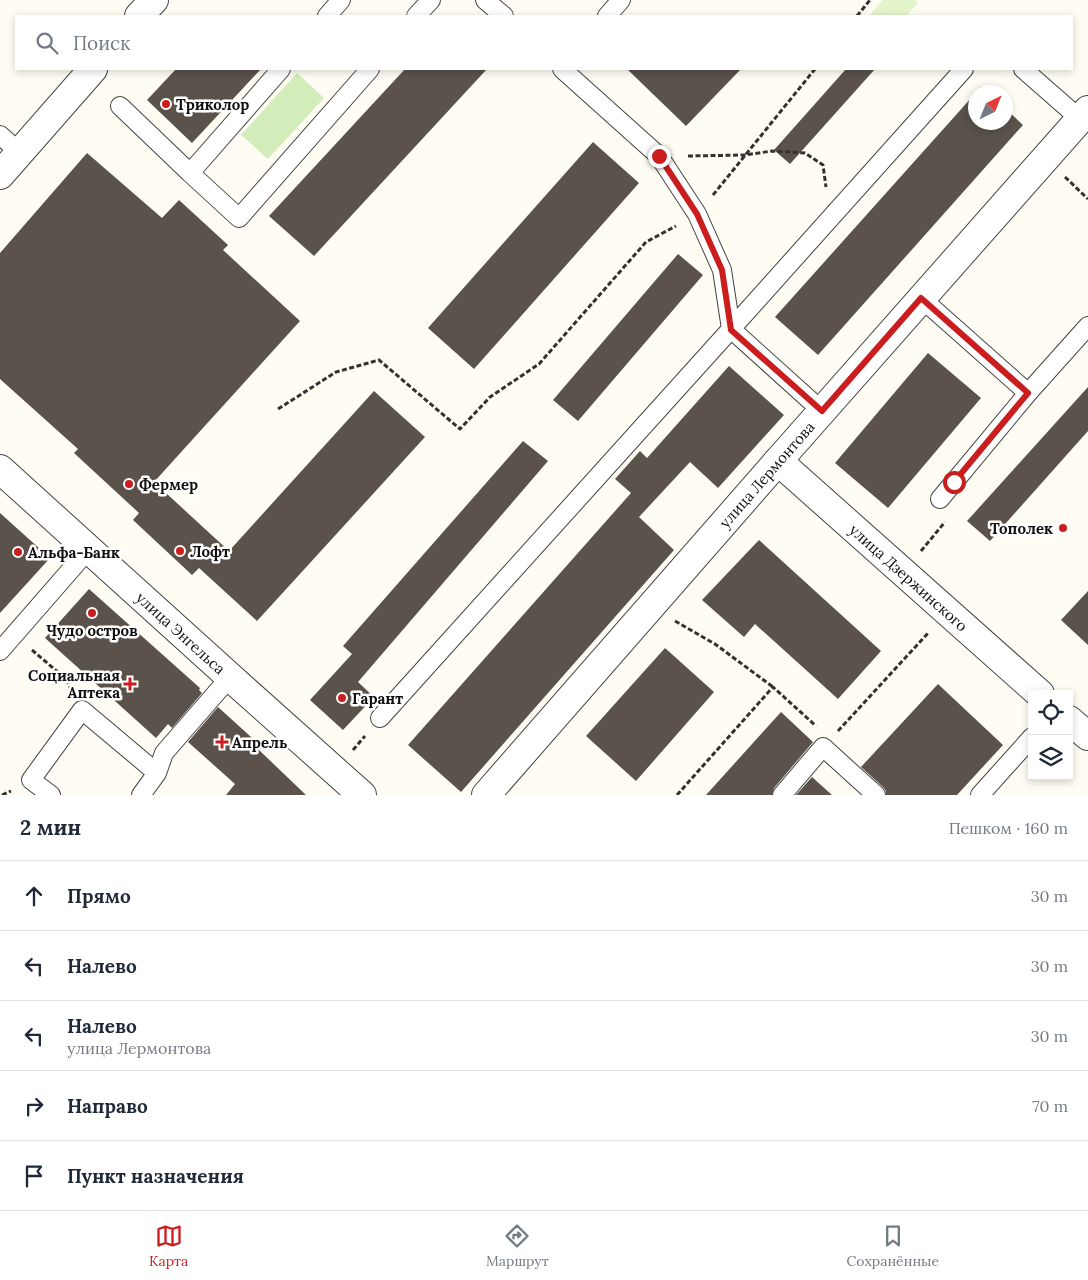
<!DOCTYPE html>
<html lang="ru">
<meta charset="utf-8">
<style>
:root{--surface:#fff;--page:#f2f2f3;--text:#1f2937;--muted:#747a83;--line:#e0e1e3;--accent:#cb1d1e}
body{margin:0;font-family:Lora,serif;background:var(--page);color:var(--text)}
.controls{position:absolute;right:15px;bottom:15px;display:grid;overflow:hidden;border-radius:0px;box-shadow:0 2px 8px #0003}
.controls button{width:45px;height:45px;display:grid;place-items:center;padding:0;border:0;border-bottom:1px solid var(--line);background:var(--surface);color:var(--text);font:25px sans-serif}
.compass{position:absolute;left:968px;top:85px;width:45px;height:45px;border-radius:50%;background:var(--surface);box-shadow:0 2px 8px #0003;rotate:43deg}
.stop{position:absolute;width:15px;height:15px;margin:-11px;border:4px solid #cb1d1e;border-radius:50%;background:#fff}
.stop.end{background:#cb1d1e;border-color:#fff;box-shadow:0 1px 5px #0008}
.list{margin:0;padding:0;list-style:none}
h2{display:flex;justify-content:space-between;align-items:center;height:65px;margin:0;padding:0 20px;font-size:21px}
h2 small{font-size:16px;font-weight:400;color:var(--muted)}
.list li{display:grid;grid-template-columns:32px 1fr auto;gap:15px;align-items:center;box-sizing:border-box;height:70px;padding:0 20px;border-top:1px solid var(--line)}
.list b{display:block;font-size:19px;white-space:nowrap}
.list p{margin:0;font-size:16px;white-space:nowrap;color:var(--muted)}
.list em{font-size:16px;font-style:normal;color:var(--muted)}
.icon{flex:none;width:28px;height:28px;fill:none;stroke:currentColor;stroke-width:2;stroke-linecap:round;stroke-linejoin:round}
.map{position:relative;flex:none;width:1088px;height:795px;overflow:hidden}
.search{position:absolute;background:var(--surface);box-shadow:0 2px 8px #0003;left:15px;right:15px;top:15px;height:55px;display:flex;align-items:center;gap:12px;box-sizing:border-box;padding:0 18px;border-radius:0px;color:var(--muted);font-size:19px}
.sheet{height:415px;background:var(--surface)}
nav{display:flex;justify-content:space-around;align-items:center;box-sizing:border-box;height:70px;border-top:1px solid var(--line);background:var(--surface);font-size:14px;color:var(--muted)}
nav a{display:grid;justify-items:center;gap:2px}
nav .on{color:var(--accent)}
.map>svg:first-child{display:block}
.green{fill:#d2edb9}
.pitch{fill:#e4f4cb}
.building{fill:#5a524b}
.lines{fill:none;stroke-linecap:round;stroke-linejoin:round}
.service-casing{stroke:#434343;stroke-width:20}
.minor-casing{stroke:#434343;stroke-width:30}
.tertiary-casing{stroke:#434343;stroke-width:30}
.path{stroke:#323232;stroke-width:3;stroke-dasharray:5 2.5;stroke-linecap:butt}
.service{stroke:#fff;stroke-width:18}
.minor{stroke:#fff;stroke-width:28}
.tertiary{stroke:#fff;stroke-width:28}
.route{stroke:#cb1d1e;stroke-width:6}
.poi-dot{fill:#cb1d1e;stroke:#fff;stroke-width:2}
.labels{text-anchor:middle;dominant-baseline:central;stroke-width:5;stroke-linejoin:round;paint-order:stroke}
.poi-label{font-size:15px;font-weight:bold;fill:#101010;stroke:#fff;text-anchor:start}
.street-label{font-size:15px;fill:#101010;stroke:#fff}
</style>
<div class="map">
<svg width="1088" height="795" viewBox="0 0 1088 795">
<rect width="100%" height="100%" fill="#fffdf3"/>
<!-- green -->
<path class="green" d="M297 73 324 98 268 159 241 135Z"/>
<!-- pitch -->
<path class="pitch" d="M883 0H915L918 3 906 16H869Z"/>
<!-- building -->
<path class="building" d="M176 69H261L192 143 147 100Z
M405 69H487L314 256 269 216Z
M627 69H741L686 126Z
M846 69H875L790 164 774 150Z
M981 87 987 92H976V122H1006V109L1023 125 818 355 775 317Z
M593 142 639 183 474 369 428 328Z
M87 153 162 218 179 200 228 245 223 250 300 321 154 482 229 551 374 391 425 437 257 621 199 568 192 575 133 520 139 513 74 453 78 449 0 379V253Z
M678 254 703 275 578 421 553 400Z
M928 353 981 398 888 508 835 463Z
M729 366 784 415 718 488 690 462 639 517 674 550 461 792 408 745 631 493 615 479 640 451 647 458Z
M1088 387V431L990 541 967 521Z
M523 441 548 461 358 682 374 697 343 730 310 700 352 654 343 646Z
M0 513 50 558 0 613Z
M759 540 881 651 838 699 755 624 744 637 702 600Z
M89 589 200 688 199 690 202 693 172 728 168 724 156 738 45 638Z
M1088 591V645L1061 620Z
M665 648 714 692 636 781 586 736Z
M938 684 1003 745 957 795H886V791L883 787 861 767Z
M218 707 262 747 259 750 306 795H226L235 784 188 742Z
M781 712 813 742 774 788 772 795H706Z
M812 777 832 795H796Z"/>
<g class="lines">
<!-- service casing -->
<g class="service-casing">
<path id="service" d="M485 0 504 16
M327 16 341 0
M416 16 431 0
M607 16 621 0
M281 69 190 173 239 218 370 69
M1023 69 1080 119
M120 106 190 173
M0 135 20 153
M921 298 1028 393 940 499
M1028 393 1088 326
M822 411 731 329 964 69
M0 651 88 550
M380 718 731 329 722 270 697 214 659 156 562 69
M51 795 31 780 82 710 157 773
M141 795 157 773 164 753 230 677
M782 795 823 747 876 795
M980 795 1032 737"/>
</g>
<!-- minor casing -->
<g class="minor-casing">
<g id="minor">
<path d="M139 16 154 0"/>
<path d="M0 175 93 69"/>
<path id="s1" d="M778 461 1040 694"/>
<path d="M1069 720 1088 736"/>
</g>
</g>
<!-- tertiary casing -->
<g class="tertiary-casing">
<g id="tertiary">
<path id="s2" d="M0 469 230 677 362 795"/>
<path id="s3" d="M486 795 778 461 1088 110"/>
</g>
</g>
<!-- path -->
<path class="path" d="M857 16 870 0
M688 156 745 155 772 151 805 153 823 165 826 187
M1065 177 1088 199
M713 195 815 69
M278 409 336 372 379 360 460 429 490 397 539 364 646 242 676 226
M921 551 945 522
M675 621 715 644 773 687
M32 650 66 679 72 691
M838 731 929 632
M353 750 365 736
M2 795 11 791
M677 795 773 687 816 726"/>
<!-- service -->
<use href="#service" class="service"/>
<!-- minor -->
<use href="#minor" class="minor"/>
<!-- tertiary -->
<use href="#tertiary" class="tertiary"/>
</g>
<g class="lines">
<!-- route -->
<path class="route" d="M659 156 697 214 722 270 731 330 822 411 921 298 1028 393 954 482"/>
</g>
<!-- markers -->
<g class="poi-dot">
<circle cx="166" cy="104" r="5"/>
<circle cx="129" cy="484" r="5"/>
<circle cx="1063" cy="528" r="5"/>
<circle cx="180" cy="551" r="5"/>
<circle cx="18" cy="552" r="5"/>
<circle cx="92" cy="613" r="5"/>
<path d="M127.5 676.5h5v5h5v5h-5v5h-5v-5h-5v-5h5z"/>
<circle cx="342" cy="698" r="5"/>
<path d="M219.5 734.5h5v5h5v5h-5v5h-5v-5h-5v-5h5z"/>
</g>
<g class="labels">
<!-- poi labels -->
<g class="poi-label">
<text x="176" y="104">Триколор</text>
<text x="139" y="484">Фермер</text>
<text x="1053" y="528" text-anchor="end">Тополек</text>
<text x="190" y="551">Лофт</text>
<text x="28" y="552">Альфа-Банк</text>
<text x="92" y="630" text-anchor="middle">Чудо остров</text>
<text x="120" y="675" text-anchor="end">Социальная<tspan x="120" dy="17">Аптека</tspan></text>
<text x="352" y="698">Гарант</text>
<text x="232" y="742">Апрель</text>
</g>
<!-- street labels -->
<g class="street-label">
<text stroke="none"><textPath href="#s3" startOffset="426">улица Лермонтова</textPath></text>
<text stroke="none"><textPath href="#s1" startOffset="175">улица Дзержинского</textPath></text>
<text stroke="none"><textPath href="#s2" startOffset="244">улица Энгельса</textPath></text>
</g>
</g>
</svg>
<div class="controls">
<button><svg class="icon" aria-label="locate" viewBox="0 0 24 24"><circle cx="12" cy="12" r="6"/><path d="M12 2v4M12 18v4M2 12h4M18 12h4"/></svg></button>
<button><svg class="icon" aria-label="layers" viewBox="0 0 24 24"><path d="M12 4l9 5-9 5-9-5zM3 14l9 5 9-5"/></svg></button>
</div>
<svg class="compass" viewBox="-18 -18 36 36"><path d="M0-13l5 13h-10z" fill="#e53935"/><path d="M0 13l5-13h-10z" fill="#747a83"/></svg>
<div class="stop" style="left:954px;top:482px"></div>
<div class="stop end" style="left:659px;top:156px"></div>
<div class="search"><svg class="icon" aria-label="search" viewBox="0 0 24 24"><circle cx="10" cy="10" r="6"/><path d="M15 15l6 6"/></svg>Поиск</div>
</div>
<section class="sheet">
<h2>2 мин<small>Пешком · 160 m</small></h2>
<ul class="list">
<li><svg class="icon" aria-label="ahead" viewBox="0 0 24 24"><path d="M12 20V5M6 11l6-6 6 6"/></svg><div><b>Прямо</b></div><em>30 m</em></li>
<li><svg class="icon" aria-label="left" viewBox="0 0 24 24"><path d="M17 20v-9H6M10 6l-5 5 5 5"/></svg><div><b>Налево</b></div><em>30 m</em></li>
<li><svg class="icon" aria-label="left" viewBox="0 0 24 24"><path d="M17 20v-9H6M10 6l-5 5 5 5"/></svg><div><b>Налево</b><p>улица Лермонтова</p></div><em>30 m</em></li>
<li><svg class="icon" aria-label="right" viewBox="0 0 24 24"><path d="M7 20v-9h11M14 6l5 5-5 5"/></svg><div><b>Направо</b></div><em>70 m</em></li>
<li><svg class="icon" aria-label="arrive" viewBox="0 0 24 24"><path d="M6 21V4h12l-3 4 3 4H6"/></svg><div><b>Пункт назначения</b></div></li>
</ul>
</section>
<nav>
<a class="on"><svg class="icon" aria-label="map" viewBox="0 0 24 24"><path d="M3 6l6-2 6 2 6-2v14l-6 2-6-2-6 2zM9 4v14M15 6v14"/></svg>Карта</a>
<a><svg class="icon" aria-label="directions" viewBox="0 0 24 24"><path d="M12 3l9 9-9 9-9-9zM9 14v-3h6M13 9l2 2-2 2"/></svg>Маршрут</a>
<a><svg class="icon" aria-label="saved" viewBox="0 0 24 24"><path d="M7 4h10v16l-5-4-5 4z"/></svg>Сохранённые</a>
</nav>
